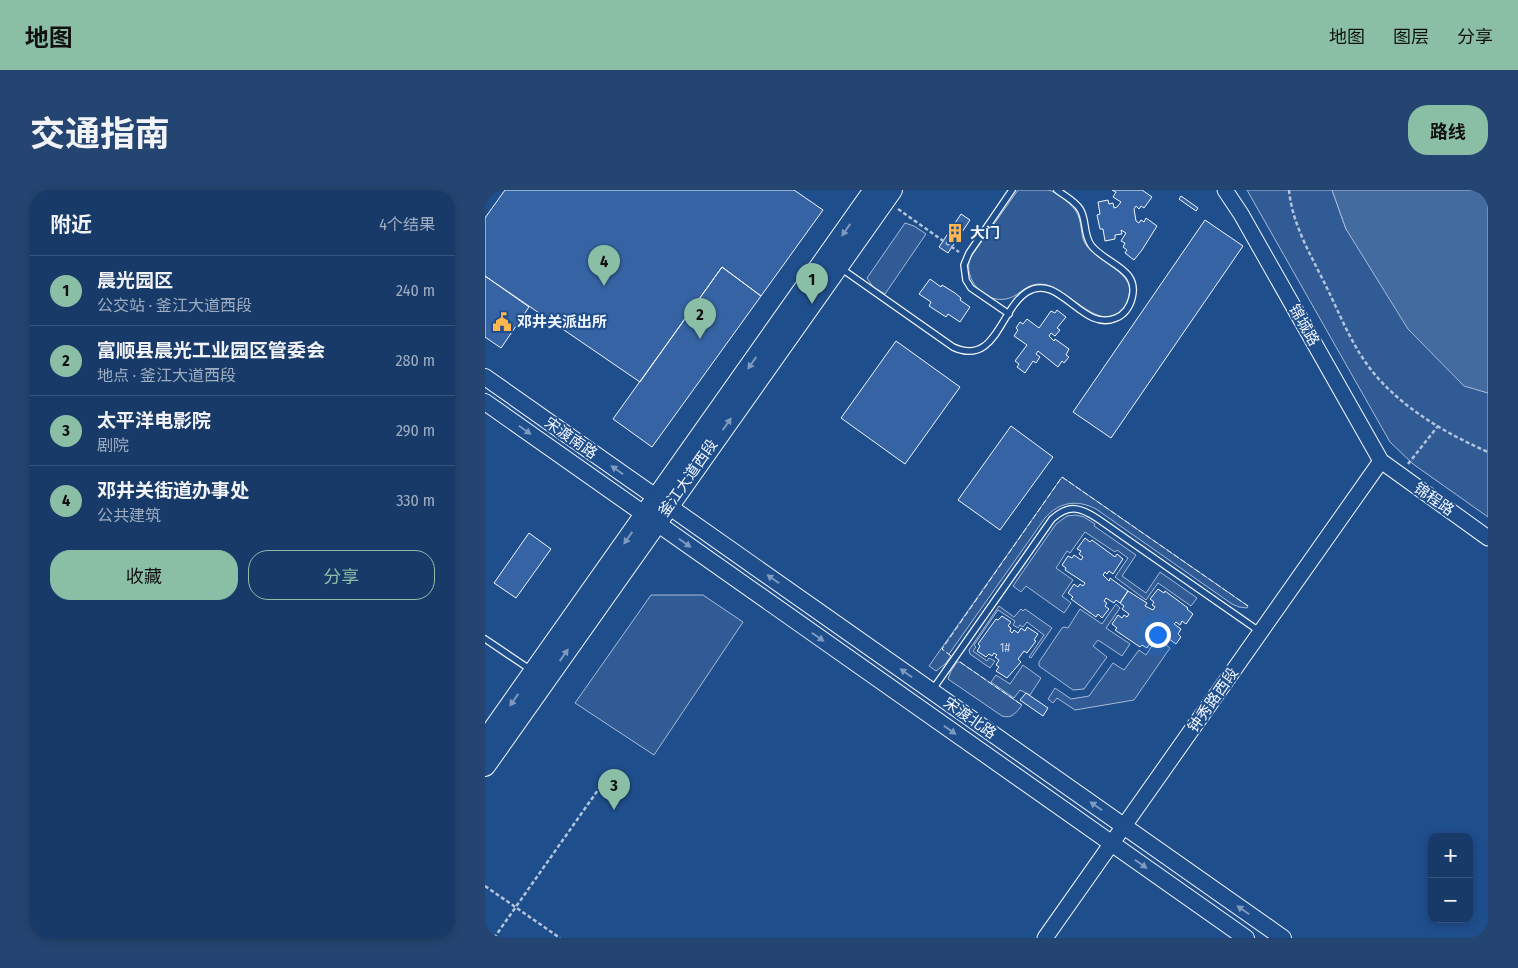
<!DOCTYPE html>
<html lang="zh">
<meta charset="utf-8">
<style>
:root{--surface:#173a69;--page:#244571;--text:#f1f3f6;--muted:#9eadc0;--line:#36547d;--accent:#8abfa5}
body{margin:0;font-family:"Fira Sans Condensed","Noto Sans SC",sans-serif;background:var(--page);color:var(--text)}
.controls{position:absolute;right:15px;bottom:15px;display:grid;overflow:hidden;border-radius:10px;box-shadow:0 2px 8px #0003}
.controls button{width:45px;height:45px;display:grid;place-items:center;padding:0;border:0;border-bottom:1px solid var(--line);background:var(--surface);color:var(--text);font:25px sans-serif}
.you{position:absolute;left:672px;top:444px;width:18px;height:18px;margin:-12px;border:4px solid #fff;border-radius:50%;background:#1a73e8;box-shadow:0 0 0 8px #1a73e833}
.badge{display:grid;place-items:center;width:32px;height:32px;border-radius:50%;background:var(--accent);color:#111;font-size:16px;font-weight:700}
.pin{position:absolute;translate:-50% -41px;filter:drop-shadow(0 1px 2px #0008)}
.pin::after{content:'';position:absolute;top:26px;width:18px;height:15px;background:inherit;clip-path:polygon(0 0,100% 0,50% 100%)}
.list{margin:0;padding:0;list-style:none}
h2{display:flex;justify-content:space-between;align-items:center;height:65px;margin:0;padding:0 20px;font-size:21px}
h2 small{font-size:16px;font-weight:400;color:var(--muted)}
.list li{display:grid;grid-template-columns:32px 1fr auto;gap:15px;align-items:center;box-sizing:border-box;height:70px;padding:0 20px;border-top:1px solid var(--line)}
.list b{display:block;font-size:19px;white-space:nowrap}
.list p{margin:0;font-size:16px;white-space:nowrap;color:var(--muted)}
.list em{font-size:16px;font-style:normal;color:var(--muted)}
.actions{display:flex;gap:10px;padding:15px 20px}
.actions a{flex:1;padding:11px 0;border:1px solid var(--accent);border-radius:20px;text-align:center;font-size:18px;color:var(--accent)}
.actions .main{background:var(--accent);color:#111}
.map{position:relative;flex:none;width:1003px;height:748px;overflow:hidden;border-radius:20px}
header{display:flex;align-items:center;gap:30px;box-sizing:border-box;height:70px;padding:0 25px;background:var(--accent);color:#111}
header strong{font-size:24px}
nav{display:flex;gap:28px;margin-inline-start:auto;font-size:18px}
.intro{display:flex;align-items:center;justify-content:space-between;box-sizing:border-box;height:120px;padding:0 30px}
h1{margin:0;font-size:35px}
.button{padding:12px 22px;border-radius:20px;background:var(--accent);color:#111;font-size:18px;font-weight:700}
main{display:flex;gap:30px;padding:0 30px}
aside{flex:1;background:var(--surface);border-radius:20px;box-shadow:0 2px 8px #0003}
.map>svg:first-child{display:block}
.green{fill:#305b95;stroke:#a8bbd7}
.water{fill:#446ba0;stroke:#a8bbd7}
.building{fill:#3563a3;stroke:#f2f6ff}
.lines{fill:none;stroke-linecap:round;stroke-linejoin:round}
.service-casing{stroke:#f2f6ff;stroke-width:8}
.tertiary-casing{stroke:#f2f6ff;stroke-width:17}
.secondary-casing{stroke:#f2f6ff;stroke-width:18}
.trunk-casing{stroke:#f2f6ff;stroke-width:22}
.path{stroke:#b3c4dc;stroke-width:2.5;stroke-dasharray:4 2.5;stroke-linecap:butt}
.service{stroke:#1f4e8c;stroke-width:5.5}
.tertiary{stroke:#1f4e8c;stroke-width:15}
.secondary{stroke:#1f4e8c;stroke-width:16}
.trunk{stroke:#1f4e8c;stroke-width:20}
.fence{stroke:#f2f6ff;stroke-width:1;stroke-dasharray:6 2.5;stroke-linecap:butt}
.oneway{fill:#7e9ac0}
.labels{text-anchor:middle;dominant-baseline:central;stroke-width:4;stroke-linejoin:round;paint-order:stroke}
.number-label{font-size:12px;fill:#c3d1e8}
.poi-label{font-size:15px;font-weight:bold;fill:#f2f6ff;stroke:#1f4e8c;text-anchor:start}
.street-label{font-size:15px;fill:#f2f6ff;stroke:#1f4e8c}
</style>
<header>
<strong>地图</strong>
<nav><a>地图</a><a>图层</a><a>分享</a></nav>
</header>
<div class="intro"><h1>交通指南</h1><a class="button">路线</a></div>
<main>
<aside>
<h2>附近<small>4个结果</small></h2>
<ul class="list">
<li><span class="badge">1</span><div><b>晨光园区</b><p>公交站 · 釜江大道西段</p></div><em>240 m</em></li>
<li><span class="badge">2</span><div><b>富顺县晨光工业园区管委会</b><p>地点 · 釜江大道西段</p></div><em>280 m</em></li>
<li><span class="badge">3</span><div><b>太平洋电影院</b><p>剧院</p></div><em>290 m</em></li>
<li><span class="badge">4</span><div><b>邓井关街道办事处</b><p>公共建筑</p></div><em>330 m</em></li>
</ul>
<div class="actions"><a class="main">收藏</a><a>分享</a></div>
</aside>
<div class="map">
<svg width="1003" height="748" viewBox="0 0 1003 748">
<rect width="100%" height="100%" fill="#1f4e8c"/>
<!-- green -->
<path class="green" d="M533 0C543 0 553 0 563 0 571 1 589 16 592 23 596 31 596 40 598 49 606 73 657 80 642 112 622 152 585 100 562 95 541 90 537 106 521 109 499 113 478 89 485 68Z
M762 0H847L861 39 979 195 1003 203V327L928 274 905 252Z
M420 33 429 36 441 44 400 104 388 97 382 88Z
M577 287 763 416 762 418 754 417 747 414 611 319C592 309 574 312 560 328L464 464 466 466 460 474 451 481 444 476Z
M591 325 599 327 610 334 609 336 651 365 637 386 661 403 675 382 712 408 706 416 673 393 661 410 630 387 643 368 632 360 630 362 600 342 585 363 582 361 571 378 588 390 577 406 586 413 579 423 541 396 536 402 528 396 571 334 582 326Z
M166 405H218L258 432 169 565 90 513Z
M631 414 635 418 621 438 645 454 637 466 613 450 608 456 622 467 599 499 588 500 554 476V472L577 438 579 437 583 438 595 419 617 434Z
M514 416 529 427 536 419 538 421 540 419 567 438 546 468 544 467 559 445 542 432 538 437 535 435 533 438 528 435 530 431 513 420 489 455 491 457 488 461 502 471 504 468 510 471 505 478 485 464 484 460Z
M672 448 685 458 649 510 590 520 572 508 568 513 563 509 570 498 586 509 604 506 628 473 639 480 654 460 661 465Z
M472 472H475L537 515C531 523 527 529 517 526L463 489 466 481Z
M538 475 556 488 545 505 535 500 529 508 506 492 511 485 525 494Z"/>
<!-- water -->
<path class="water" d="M847 0H1003V203L979 196 923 139 861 39Z"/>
<!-- building -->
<path class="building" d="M20 0H309L338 20 276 106 237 77 155 192 0 86V28Z
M627 0H657L667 7 659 18 656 16 654 19 651 16 649 19 651 31 654 33 656 30 659 32 661 28 672 36 657 60 649 70 640 63 642 60 638 57 640 53 636 51 641 43 636 40 637 44 630 45V49L620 51 618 39H615L612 25 615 24 613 12 623 10 624 14 628 13 629 18 632 17 636 12 628 7 631 2Z
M696 6 713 18 711 21 694 9Z
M476 24 485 30 463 63 454 57Z
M720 30 758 56 626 248 588 222Z
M237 77 276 106 167 257 128 229Z
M0 86 44 117 16 158 0 147Z
M445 89 456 97 457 95 470 103 476 108 475 110 485 117 475 132 463 124 461 127 444 116 446 112 434 104Z
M572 120 581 127 572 138 575 140 570 146 566 143 564 146 569 151 570 149 584 159 581 165 584 167 579 173 577 171 573 177 553 161 551 164 555 167 551 173 548 171 540 183 532 177 534 174 530 171 542 155 529 146 533 140 531 138 535 132 538 134 542 129 554 138 566 121 570 123Z
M411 151 475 197 420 274 356 228Z
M526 236 568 267 515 340 473 310Z
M44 343 66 359 31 408 9 393Z
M600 348 605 352 607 350 630 367 632 364 638 369 628 384 624 381 622 384 620 382 618 385 624 391 625 388 643 401 635 413 631 410 629 413 621 408 619 411 622 413 620 416 624 419 617 428 613 424 611 427 586 409 588 407 583 403 589 394 593 397 595 394 598 396 600 393 580 380 581 378 577 375 583 366 587 368 589 365 596 370 598 367 594 364 596 361 592 359Z
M673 399 679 403 680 401 703 418 702 419 708 424 701 434 697 431 695 435 691 432 689 434 696 439 693 444 696 447 691 454 680 446 678 449 666 439 664 441 667 443 664 447 668 449 662 458 657 455 655 457 630 440 632 438 627 434 633 425 637 428 639 425 642 427 644 424 637 419 639 416 635 413 643 401 662 413 660 416 668 420 670 417 667 415 669 412 665 409Z
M517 426 526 432 523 436 526 438 525 441 527 443 529 440 533 443 536 438 540 441 542 437 553 444 549 450 551 451 542 463 539 461 533 469 536 472 522 488 511 481 514 477 511 475 514 470 510 467 512 465 509 463 507 466 504 464 501 467 492 461 495 456 493 454 511 429 513 430Z
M541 503 563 518 558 526 535 510Z"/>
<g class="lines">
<!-- service casing -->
<g class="service-casing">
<path id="service" d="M357 79 468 157C511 177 515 119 542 102 575 82 597 143 631 128 639 125 645 117 647 108 655 78 620 74 606 55 598 44 602 30 595 19 590 11 580 6 572 0
M524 124 486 98 481 90 479 75 484 63 527 0
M0 449 46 480
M448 499 567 329C584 314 595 317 613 329L774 441"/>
</g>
<!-- tertiary casing -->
<g class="tertiary-casing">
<path id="tertiary" d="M740 0 756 24 896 271 1003 348
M560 748 896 271"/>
</g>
<!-- secondary casing -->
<g class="secondary-casing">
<path id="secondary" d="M0 187 798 748
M0 212 761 748"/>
</g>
<!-- trunk casing -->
<g class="trunk-casing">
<path id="trunk" d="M0 551 389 0
M0 576 407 0"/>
</g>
<!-- path -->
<path class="path" d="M804 0C807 32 823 60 837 88 851 115 862 145 879 170 907 212 957 242 1003 262
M413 19 474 62
M923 274 953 236
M0 696 75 748
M9 748 120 590"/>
<!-- service -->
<use href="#service" class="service"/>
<!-- tertiary -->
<use href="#tertiary" class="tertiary"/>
<!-- secondary -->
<use href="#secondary" class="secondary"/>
<!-- trunk -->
<use href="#trunk" class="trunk"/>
<!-- fence -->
<path class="fence" d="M466 466 457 459 577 287 763 416
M475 472 537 515"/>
</g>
<!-- one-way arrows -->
<defs><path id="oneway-solid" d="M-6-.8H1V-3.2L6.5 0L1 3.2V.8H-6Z" transform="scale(1.25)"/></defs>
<g class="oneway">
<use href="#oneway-solid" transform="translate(361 40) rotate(125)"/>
<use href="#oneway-solid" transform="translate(267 173) rotate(125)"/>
<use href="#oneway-solid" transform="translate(242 234) rotate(-55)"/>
<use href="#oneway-solid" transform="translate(40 240) rotate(35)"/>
<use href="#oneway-solid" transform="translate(132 280) rotate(-145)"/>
<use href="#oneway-solid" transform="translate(143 348) rotate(125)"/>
<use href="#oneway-solid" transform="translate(200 353) rotate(35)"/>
<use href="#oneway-solid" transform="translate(288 389) rotate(-145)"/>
<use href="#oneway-solid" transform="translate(333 447) rotate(35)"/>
<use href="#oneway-solid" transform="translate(79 465) rotate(-55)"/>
<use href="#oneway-solid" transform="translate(421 483) rotate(-145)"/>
<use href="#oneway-solid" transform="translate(29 510) rotate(125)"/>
<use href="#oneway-solid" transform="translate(465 540) rotate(35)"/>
<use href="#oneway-solid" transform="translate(611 616) rotate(-145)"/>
<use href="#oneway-solid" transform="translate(656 674) rotate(35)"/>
<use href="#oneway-solid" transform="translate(758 720) rotate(-145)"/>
</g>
<!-- icons -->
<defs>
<g id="building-bare" transform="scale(1.5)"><path d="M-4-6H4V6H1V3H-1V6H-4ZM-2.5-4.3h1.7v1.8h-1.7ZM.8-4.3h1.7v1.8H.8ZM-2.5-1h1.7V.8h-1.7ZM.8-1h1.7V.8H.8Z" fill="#ffb74d" stroke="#1f4e8c" stroke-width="2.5" paint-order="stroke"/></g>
<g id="civic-bare" transform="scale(1.5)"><path d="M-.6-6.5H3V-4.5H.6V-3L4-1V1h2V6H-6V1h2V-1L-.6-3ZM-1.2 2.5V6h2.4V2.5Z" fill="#ffb74d" stroke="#1f4e8c" stroke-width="2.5" paint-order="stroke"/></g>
</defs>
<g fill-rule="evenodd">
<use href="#building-bare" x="470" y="43"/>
<use href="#civic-bare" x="17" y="132"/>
</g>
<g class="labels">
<!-- number labels -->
<g class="number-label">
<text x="520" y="458">1#</text>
</g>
<!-- poi labels -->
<g class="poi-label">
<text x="485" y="43">大门</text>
<text x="32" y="132">邓井关派出所</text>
</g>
<!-- street labels -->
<g class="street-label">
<text transform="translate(819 135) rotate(60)">锦城路</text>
<text transform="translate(86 248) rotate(35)">宋渡南路</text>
<text transform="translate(203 288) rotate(-55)">釜江大道西段</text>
<text transform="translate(949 309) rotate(35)">锦程路</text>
<text transform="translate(728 510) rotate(-55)">钟秀路西段</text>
<text transform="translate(485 528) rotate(35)">宋渡北路</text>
</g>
</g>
</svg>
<div class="controls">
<button>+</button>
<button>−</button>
</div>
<div class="you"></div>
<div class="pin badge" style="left:327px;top:114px">1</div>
<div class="pin badge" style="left:215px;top:149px">2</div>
<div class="pin badge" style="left:129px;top:620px">3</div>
<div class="pin badge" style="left:119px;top:96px">4</div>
</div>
</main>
